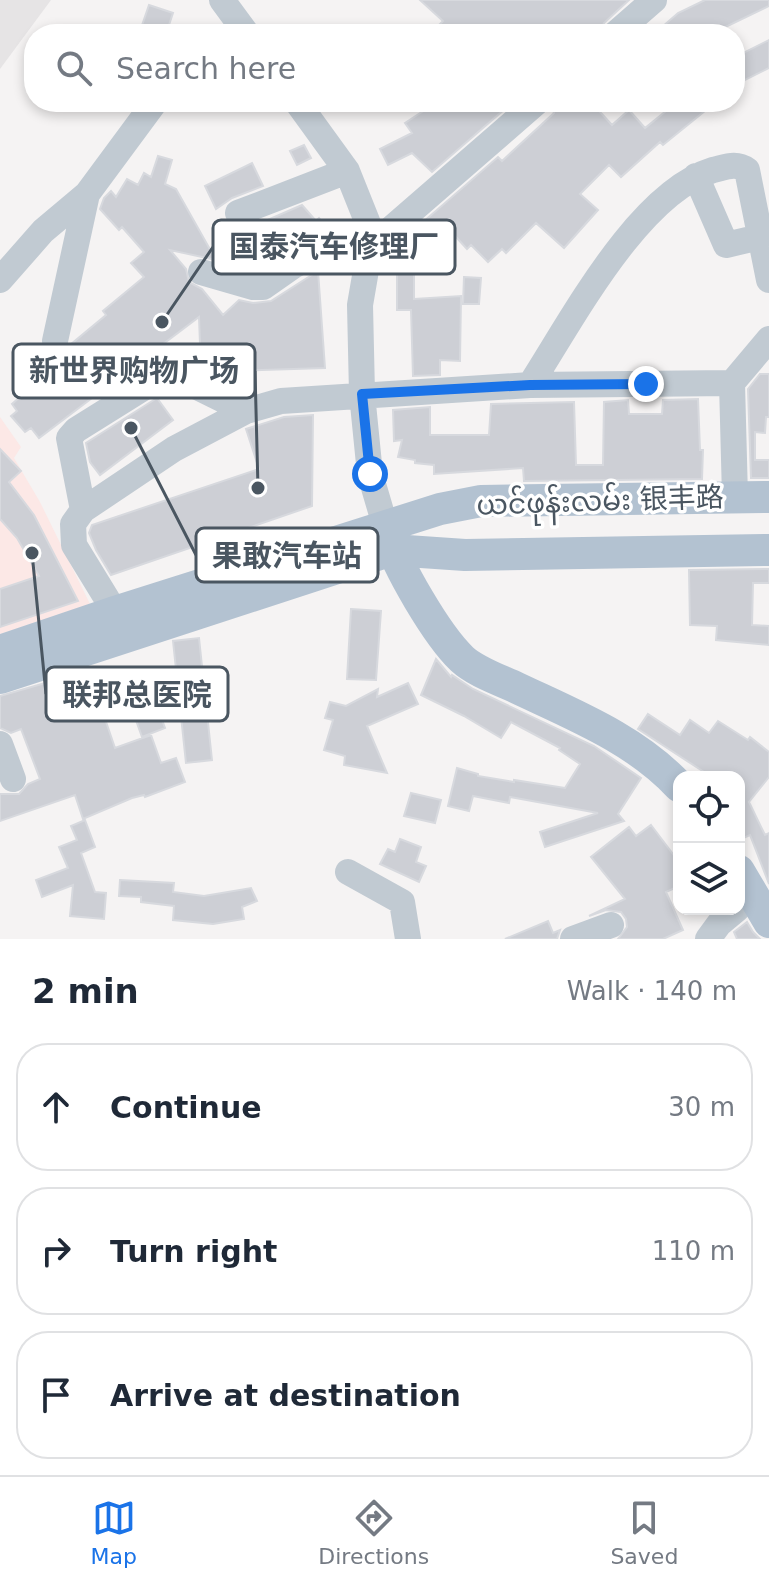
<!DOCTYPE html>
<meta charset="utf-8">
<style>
:root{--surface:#fff;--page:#f2f2f3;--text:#1f2937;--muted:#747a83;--line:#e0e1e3;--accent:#1a73e8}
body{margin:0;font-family:"DejaVu Sans","Noto Sans SC","Noto Sans Myanmar",sans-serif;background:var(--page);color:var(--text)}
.controls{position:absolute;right:24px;bottom:24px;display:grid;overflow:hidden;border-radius:16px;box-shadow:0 4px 12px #0003}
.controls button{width:72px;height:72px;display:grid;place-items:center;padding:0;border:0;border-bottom:2px solid var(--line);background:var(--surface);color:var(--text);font:40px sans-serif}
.stop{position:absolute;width:24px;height:24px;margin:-18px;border:6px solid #1a73e8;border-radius:50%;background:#fff}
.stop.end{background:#1a73e8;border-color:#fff;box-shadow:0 2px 8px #0008}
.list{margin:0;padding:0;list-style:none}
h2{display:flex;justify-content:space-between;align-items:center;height:104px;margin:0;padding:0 32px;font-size:34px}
h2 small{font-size:26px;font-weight:400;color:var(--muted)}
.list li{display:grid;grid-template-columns:52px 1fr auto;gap:24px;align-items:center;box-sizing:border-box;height:128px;margin:0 16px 16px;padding:0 16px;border:2px solid var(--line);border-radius:32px}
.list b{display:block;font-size:30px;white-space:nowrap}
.list em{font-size:26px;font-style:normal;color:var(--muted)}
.icon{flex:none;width:44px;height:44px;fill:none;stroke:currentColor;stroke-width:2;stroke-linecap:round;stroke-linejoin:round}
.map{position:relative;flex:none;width:769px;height:939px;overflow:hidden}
.search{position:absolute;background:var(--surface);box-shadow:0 4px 12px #0003;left:24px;right:24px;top:24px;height:88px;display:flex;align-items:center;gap:20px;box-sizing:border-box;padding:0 28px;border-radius:32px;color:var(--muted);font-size:30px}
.sheet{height:536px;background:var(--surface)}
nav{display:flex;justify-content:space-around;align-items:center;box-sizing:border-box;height:112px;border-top:2px solid var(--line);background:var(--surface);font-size:22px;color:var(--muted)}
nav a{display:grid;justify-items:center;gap:4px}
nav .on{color:var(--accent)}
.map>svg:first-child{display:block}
.education{fill:#e6e4e5}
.medical{fill:#fce8e6}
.building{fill:#cdcfd5;stroke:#d7d9de;stroke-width:2}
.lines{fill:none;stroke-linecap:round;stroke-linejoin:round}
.minor{stroke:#c1cad2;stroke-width:26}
.major{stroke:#b3c2d1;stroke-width:32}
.route{stroke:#1a73e8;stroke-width:10}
.labels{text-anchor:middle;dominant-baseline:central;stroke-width:7;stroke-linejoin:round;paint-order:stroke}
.street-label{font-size:28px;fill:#4a5661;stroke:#fff}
.leader{fill:none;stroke:#4a5661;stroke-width:3}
.callout-dot{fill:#4a5661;stroke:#fff;stroke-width:3}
.callout{fill:#fff;stroke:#4a5661;stroke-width:3}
.callout-label{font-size:30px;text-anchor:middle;font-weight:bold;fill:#4a5661}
</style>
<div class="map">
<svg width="769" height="939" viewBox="0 0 769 939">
<rect width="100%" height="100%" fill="#f5f3f3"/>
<!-- education -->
<path class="education" d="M0 0H51L0 69Z"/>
<!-- medical -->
<path class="medical" d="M0 417 21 447 14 458 40 502 90 604 0 634Z"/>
<!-- building -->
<path class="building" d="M420 0H629L604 23 599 34H430L443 21Z
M705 0H769V6L711 34H654L678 13Z
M149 5 173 13 166 34H139Z
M769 40V68L741 82 735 69V57Z
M437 102H513L432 172 412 153 388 165 380 149 412 133 405 123Z
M562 102H591L612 125 629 110 645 128 677 102H716L663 145 660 142 621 177 609 165 580 194 598 210 564 248 536 223 506 253 502 249 488 262 471 245 467 249 456 237 434 260 430 270 414 269V299L461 296 460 361 440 360V375L413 376 411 310H397V268H394L400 242 498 157 502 161 554 113 553 111Z
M304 145 311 158 297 165 290 151Z
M158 156 172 160 165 184 176 189 216 260 170 250 186 269 189 282 202 289 223 315 239 300 253 303 271 301 318 271 325 368 204 372 201 371 199 317 150 354 156 361 142 370 137 364 39 438 31 428 25 432 11 416 17 411 12 404 20 397 16 392 57 356 66 352 70 345 106 315 103 311 144 277 131 263 144 252 122 227 119 230 100 209 104 198 111 191 116 197 127 179 138 185 144 173 151 177Z
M252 163 263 186 232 198 216 209 205 186Z
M302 205 316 221 319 218 328 229 286 252 260 270 244 266 225 227 242 231Z
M464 277 481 278 479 304H463Z
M760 374H769V417H766L765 433 755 432V460H769V478H751L748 389Z
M157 398 173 420 100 475 90 462 86 443Z
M698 399 700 450H703L702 479 524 481 523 468 434 474V465L415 463V460L398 457 402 440 394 441 393 410 430 407V435H489L491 404 574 402 576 465H603L604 402 628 400 629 414H662L663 400Z
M313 415 312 506 111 575 96 550 89 533 92 525 259 469 246 429 284 417Z
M0 449 21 471 9 482 34 515 78 601 0 627V589L39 576 17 538 0 519Z
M769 569V583H753L752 625 769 626V645L716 640 717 626 690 625 689 570Z
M351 609 381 611 376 680 347 679Z
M199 638 212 760 186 763 173 641Z
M436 659 451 677 452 675 473 689 594 746 641 778 618 814 624 821 545 847 540 832 598 813 510 797 509 803 473 796 469 811 448 806 457 768 478 774V776L514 782V780L565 788 580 764 559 750 560 748 511 722 501 738 464 716 421 695Z
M59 679 65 697 77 693 86 716 102 710 115 748 151 735 161 763 176 758 185 782 145 797 144 795 132 798 83 819 75 795 0 821V794H19L28 784 40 779 21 729 11 733 0 728V696Z
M408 683 418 704 367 726 387 773 344 765 345 756 324 750 333 720 325 718 330 702 346 706 378 689 377 697Z
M151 690 165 728 142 737 128 698Z
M648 714 680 735 690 720 709 733 718 721 748 740 750 737 769 752V777L749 802 765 835 769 833V884L750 835 739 840V777H701L704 772 638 729Z
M411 793 441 800 435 823 404 816Z
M85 820 95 847 81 853 95 892 106 893 104 919 70 916 73 885 42 897 36 880 68 868 59 847 77 840 71 826Z
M651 825 679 862V886L666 892 683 930 663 939H618L627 927 626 919 621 912 606 910 589 916 625 899 591 857 629 827 636 836Z
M400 839 421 847 416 862 426 866 419 882 380 864 388 849 395 852Z
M120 880 174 883 173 892 204 896 251 888 257 901 242 907 244 919 213 924 173 920 174 906 141 902V897L119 896Z
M548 921 553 933 560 930 557 939H505Z
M747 922 753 932 760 939H737L734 932Z"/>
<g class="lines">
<!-- minor -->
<path class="minor" d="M222 0 247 34
M615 34 654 0
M297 102 347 171 369 226 370 247 360 305 362 394 370 474 385 525
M696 176 726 245 760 237
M238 213 347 171
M370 247 537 102
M201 272 253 287H263L293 266 369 226
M0 280 43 231 87 194
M55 341 87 194 155 102
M530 385C572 320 638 193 713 170 726 167 736 162 747 170L769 280
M735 497 732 383 769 339
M83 510 69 438 76 430 164 375H173L246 411
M115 612 74 545 73 524 83 510 174 449 246 411 281 401 530 385 732 383
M0 744 13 779
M348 872 402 902 408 939
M573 939 611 925
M708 939 719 924 737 909"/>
<!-- major -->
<path class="major" d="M387 533C397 567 437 635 462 659 476 672 500 680 517 688 574 715 635 739 679 786
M0 651 115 612 440 509 481 501 769 497
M0 678 392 550 465 555 769 550
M739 871 769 922"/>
</g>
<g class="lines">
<!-- route -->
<path class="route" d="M370 474 362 394 530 385 646 384"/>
</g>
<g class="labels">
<!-- street labels -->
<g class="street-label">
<text transform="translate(600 501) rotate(-2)">ယင်ဖုန်းလမ်း 银丰路</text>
</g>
</g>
<!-- callouts -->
<path class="leader" d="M162 322L213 247M258 488L255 371M131 428L196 555M32 553L46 694"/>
<g class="callout-dot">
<circle cx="162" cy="322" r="8"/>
<circle cx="258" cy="488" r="8"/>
<circle cx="131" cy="428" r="8"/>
<circle cx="32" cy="553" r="8"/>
</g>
<g class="callout">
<rect x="213" y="220" width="242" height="54" rx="8"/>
<rect x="13" y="344" width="242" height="54" rx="8"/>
<rect x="196" y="528" width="182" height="54" rx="8"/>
<rect x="46" y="667" width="182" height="54" rx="8"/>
</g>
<g class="callout-label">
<text x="334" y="257">国泰汽车修理厂</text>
<text x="134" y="381">新世界购物广场</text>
<text x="287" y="566">果敢汽车站</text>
<text x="137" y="705">联邦总医院</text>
</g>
</svg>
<div class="controls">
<button><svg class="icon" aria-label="locate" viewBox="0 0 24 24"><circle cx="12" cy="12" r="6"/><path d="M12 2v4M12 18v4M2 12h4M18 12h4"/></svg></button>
<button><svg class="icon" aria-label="layers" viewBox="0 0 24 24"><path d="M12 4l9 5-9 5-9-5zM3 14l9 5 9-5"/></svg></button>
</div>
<div class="stop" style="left:370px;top:474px"></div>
<div class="stop end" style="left:646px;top:384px"></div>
<div class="search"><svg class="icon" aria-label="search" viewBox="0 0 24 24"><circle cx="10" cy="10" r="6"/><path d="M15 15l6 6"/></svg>Search here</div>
</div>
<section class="sheet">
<h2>2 min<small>Walk · 140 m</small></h2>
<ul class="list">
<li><svg class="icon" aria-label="ahead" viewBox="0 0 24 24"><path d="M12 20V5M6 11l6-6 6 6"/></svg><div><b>Continue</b></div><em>30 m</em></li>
<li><svg class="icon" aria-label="right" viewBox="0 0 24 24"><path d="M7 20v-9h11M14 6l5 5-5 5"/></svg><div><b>Turn right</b></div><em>110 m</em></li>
<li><svg class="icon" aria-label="arrive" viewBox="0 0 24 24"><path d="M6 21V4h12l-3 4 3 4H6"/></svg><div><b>Arrive at destination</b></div></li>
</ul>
</section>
<nav>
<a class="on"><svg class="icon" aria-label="map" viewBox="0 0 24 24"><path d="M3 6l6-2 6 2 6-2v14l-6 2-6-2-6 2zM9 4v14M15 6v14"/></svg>Map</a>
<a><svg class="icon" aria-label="directions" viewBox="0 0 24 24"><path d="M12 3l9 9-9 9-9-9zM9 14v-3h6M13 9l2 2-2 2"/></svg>Directions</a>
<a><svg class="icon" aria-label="saved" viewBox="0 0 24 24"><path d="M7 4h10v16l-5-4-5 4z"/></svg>Saved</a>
</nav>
